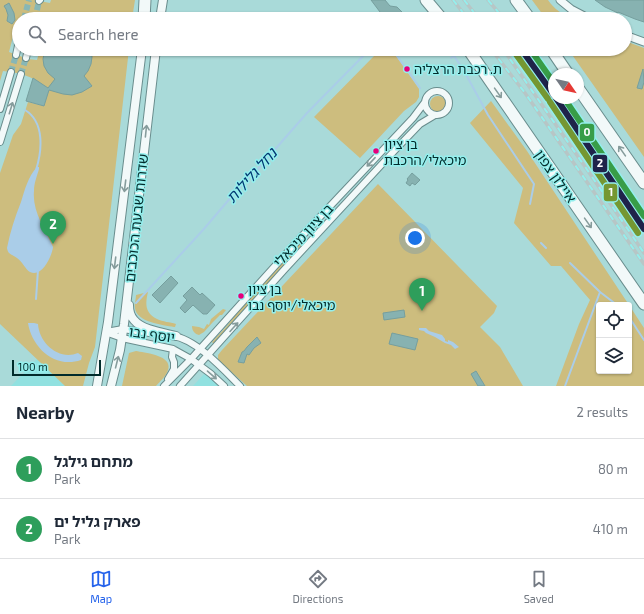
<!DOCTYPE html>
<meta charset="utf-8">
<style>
:root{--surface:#fff;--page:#f2f2f3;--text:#1f2937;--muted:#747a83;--line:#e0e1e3;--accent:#2563eb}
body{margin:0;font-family:"Exo 2","Noto Sans Hebrew",sans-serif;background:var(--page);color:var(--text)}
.controls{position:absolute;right:12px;bottom:12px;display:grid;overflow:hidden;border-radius:4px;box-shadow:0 1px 3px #0004}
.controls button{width:36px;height:36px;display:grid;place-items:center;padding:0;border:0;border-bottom:1px solid var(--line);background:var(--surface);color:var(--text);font:20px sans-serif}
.compass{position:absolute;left:548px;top:68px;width:36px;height:36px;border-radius:50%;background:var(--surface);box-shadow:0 1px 3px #0004;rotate:124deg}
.scale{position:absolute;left:12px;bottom:10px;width:89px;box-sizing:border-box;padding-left:4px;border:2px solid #012b2b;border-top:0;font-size:11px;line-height:14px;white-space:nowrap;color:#012b2b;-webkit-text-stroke:3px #94efed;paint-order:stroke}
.you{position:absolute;left:415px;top:238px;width:14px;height:14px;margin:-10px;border:3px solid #fff;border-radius:50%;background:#1a73e8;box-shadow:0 0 0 6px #1a73e833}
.badge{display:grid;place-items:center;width:26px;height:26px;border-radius:50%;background:var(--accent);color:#fff;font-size:13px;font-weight:700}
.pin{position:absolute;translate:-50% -33px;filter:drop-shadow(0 1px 2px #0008)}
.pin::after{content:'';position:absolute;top:21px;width:14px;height:12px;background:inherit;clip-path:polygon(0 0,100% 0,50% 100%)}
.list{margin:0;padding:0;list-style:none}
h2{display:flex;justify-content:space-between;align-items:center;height:52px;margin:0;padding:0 16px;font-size:17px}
h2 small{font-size:13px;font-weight:400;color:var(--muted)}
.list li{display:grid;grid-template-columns:26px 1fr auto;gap:12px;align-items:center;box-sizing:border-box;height:60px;padding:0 16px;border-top:1px solid var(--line)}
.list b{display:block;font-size:15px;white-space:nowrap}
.list p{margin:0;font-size:13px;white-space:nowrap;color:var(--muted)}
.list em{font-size:13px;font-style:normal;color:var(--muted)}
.icon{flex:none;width:22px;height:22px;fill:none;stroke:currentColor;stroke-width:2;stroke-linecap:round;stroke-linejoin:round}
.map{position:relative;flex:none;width:644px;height:386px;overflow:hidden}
.search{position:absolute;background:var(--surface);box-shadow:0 1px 3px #0004;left:12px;right:12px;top:12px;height:44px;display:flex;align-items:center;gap:10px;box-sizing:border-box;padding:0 14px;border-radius:22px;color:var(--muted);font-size:15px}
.sheet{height:172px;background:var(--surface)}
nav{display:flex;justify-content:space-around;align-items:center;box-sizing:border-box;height:56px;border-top:1px solid var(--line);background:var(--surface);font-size:11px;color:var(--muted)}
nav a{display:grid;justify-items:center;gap:2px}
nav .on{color:var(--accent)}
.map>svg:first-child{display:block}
.built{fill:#91e1e0}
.green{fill:#cdbd7e}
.water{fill:#aacde8}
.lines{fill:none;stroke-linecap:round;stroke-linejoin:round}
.stream{stroke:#aacde8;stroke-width:2}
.building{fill:#87b2b1;stroke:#769f9e}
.minor-tunnel{stroke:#87b7b6;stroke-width:6;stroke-dasharray:6 3;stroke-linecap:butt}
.minor-casing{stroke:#698d8d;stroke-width:8}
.tertiary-casing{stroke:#698d8d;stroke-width:9}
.secondary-casing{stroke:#698d8d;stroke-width:10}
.motorway-casing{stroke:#698d8d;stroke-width:13}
.minor{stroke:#f2f9f9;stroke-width:6}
.tertiary{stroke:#f2f9f9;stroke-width:7}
.secondary{stroke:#f2f9f9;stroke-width:8}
.motorway{stroke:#f2f9f9;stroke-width:11}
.rail-casing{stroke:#b7c6c6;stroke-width:3.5}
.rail{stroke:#94efed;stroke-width:2;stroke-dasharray:6;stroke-linecap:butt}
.rail-1-casing{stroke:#94efed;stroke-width:9}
.rail-2-casing{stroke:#94efed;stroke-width:9}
.rail-3-casing{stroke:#94efed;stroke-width:9}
.rail-1{stroke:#1f234a;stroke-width:6}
.rail-2{stroke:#759732;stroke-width:6}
.rail-3{stroke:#389d48;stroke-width:6}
.oneway{stroke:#869c9c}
.bus-dot{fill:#e5007d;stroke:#94efed;stroke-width:1.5}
.labels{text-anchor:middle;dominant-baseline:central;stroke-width:3;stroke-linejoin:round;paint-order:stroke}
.bus-label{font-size:13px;fill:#012b2b;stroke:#94efed;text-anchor:start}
.street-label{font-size:14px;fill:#012b2b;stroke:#94efed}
.water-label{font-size:15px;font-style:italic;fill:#003772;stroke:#94efed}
.line-badge{stroke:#94efed;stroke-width:1.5}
.badge-label{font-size:11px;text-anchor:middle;font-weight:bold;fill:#fff}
</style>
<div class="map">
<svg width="644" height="386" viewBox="0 0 644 386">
<rect width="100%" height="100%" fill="#a9dad9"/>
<!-- built -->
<path class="built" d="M37 359 65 386H11Z
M205 373 219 386H193Z"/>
<!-- green -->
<path class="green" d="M0 0H34L50 3 51 0H135L132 19H19V21H17L9 52 28 59 37 60 40 49H129L95 347 89 363 83 386H65L0 324V173L13 135 21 124 28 102 44 106 49 89C33 77 23 73 3 71L0 81Z
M532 0H548C554 9 562 14 572 19L576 18 578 19H546Z
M625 41 644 48V157L568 49H625Z
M388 53 393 54 397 57 419 89V97L416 102 404 111 360 158 314 117 376 54Z
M430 104a8 8 0 1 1 16 0a8 8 0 1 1-16 0Z
M491 101 527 151 629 305H599V371H629V305L644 328V386H556L579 324 590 300 561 266H551L514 223 523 188 470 123Z
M378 184 497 306 494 313 480 327 500 347 523 386H247L218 360V355L222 350Z
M303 240V243L287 262 279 273 214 344 212 342 227 326 243 305Z
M148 292C145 304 145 313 157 319 163 322 170 322 176 324L175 327H174C163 325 136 322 135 308 134 304 136 299 136 295Z
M223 309 226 310 222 315H220L213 322 204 332 199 335C195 334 192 331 192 326L199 327 204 329 207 324 209 325 211 319Z
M136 351C145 353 173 355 168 370 166 377 160 381 156 386H122L129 353Z"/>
<!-- water -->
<path class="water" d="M37 167H39V169C37 176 34 183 34 191 32 211 45 229 53 247 52 256 42 278 30 272 26 270 22 261 17 258 12 254 8 255 7 248 10 232 15 217 21 202 25 189 28 177 37 167Z
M28 323H34L38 324C39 343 59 361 78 353L82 356 81 360C55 369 32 348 28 323Z
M419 328H426L429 331 442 335 445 339V341L448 342V340L453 342 459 347 455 349 451 345 445 343 435 337 426 333 424 331 419 330Z"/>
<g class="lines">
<!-- stream -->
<path class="stream" d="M392 49 420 88
M451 58 454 56 463 69 488 115 534 184 530 204
M25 110C45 122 42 151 36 170
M541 243 546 248
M570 263 600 292 617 305
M36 299 38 270
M136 303 203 230 244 182 257 170 292 130 307 113 370 49
M629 317 644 340
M565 386 600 292"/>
</g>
<!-- building -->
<path class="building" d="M371 0H385L390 6 397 7 403 13 404 19H378L380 12Z
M595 0H644V22L635 19 618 12V13L605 7Z
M9 3 14 13 15 20 12 24 7 21 8 15 6 9 4 6Z
M45 49H91L92 57 91 64 88 71 84 76 92 86 82 92 72 95 63 94 49 90 44 106 26 101 33 78 48 88 55 79 48 73 44 66 43 59Z
M643 69 644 82 642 89 637 88Z
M412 173 420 180 415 185 412 183 410 186 406 183 408 180 407 179Z
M171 276 178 283 160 303 152 295Z
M192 287 200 295 202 293 215 305 207 314H203L193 305 185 313 180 308 187 300 183 296Z
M404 310 405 317 384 320 383 313Z
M392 333 418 339 415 350 389 344Z
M257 337 261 343 254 348 249 355 247 354 244 363 238 362 242 352 244 351 247 347Z
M476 371 485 386H478L471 374Z"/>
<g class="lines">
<!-- minor-tunnel -->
<path class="minor-tunnel" d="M24 19 29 0
M35 19 39 1
M11 72 16 55
M21 74 26 58"/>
<!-- minor casing -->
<g class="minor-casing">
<path id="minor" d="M39 1 40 0
M16 55 19 41
M26 58 28 49
M425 103a12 12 0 1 1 24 0a12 12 0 1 1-24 0Z
M0 109 11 72
M0 142 21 74
M106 332 123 329 156 334
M108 333 122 338 173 349 191 359 211 374 224 386
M173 336C196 339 224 370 240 386
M168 379 174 369V362L172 357 173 349
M164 386 191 359 302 236 413 118 425 102
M180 386 284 270 395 150 420 124 435 115"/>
</g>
<!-- tertiary casing -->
<g class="tertiary-casing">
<path id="tertiary" d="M560 0 571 9 590 19
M625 35 644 42"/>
</g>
<!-- secondary casing -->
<g class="secondary-casing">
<path id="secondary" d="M160 19 163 0
M129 305C129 311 130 316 134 320 142 330 164 333 176 336
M97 386 108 322 142 49
M111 386 120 350 124 324 156 49"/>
</g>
<!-- motorway casing -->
<g class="motorway-casing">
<path id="motorway" d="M426 0 442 19
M516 0 530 19
M144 19 145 0
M468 49 644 304
M551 49 568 74
M578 88 644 183"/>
</g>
<!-- minor -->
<use href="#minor" class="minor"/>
<!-- tertiary -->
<use href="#tertiary" class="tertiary"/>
<!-- secondary -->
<use href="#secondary" class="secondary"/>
<!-- motorway -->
<use href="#motorway" class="motorway"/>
<!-- rail casing -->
<g class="rail-casing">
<path id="rail" d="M453 0 468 19
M464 0 479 19
M488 0 504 19
M491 49 525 93 644 264
M503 49 588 171 644 253
M526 49 554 88
M561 98 644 221"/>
</g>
<!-- rail -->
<use href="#rail" class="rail"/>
<!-- rail-1 casing -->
<g class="rail-1-casing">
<path id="rail-1" d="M521 49 554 95
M556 98 644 229"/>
</g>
<!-- rail-2 casing -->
<g class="rail-2-casing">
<path id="rail-2" d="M515 53 548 99
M550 102 638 233"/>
</g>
<!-- rail-3 casing -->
<g class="rail-3-casing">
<path id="rail-3" d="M530 49 554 83
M564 98 644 216"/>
</g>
<!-- rail-1 -->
<use href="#rail-1" class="rail-1"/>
<!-- rail-2 -->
<use href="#rail-2" class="rail-2"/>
<!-- rail-3 -->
<use href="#rail-3" class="rail-3"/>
</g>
<!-- one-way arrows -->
<defs><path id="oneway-shaft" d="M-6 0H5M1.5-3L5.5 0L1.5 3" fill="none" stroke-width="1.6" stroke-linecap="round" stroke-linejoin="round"/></defs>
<g class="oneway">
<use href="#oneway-shaft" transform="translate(498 93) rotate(55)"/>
<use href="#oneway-shaft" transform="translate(11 108) rotate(-73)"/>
<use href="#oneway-shaft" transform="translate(146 131) rotate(-84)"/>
<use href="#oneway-shaft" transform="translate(622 151) rotate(-125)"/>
<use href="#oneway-shaft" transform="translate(371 162) rotate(133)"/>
<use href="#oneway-shaft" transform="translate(125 186) rotate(97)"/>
<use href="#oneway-shaft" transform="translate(588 223) rotate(55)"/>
<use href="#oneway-shaft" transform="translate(115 263) rotate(97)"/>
<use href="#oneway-shaft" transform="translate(234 327) rotate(-48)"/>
<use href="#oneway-shaft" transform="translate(117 362) rotate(-76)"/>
<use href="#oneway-shaft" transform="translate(212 375) rotate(41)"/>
</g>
<!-- markers -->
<g class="bus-dot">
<circle cx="407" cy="69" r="3.5"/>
<circle cx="376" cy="151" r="3.5"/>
<circle cx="241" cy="296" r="3.5"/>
</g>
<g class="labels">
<!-- bus labels -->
<g class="bus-label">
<text x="414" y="69">ת. רכבת הרצליה</text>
<text x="384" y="144">בן ציון<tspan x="384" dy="16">מיכאלי/הרכבת</tspan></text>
<text x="248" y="289">בן ציון<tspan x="248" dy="16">מיכאלי/יוסף נבו</tspan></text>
</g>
<!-- street labels -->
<g class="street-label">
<text transform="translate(556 176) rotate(55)">איילון צפון</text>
<text transform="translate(136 218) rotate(-84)">שדרות שבעת הכוכבים</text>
<text transform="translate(303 235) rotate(-47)">בן ציון מיכאלי</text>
<text transform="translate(152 334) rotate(8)">יוסף נבו</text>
</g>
<!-- water labels -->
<g class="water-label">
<text transform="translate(251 175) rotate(-48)">נחל גלילות</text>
</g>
</g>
<g class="line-badge">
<rect x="579" y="123" width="16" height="19" rx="4" fill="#389d48"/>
<rect x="592" y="154" width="16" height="19" rx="4" fill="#1f234a"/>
<rect x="603" y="183" width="15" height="19" rx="4" fill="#759732"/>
</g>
<g class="badge-label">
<text x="587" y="136">0</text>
<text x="600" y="167">2</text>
<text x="611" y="196">1</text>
</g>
</svg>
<div class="controls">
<button><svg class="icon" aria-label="locate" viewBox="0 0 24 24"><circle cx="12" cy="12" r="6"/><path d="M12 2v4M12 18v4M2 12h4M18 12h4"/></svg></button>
<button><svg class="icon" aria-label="layers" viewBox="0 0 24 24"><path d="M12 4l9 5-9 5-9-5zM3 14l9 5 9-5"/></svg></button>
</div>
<svg class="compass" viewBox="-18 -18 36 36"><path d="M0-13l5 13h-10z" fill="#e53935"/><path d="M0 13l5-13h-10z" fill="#747a83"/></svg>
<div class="scale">100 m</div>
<div class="you"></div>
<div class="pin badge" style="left:422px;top:311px;background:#2e9e5b">1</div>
<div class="pin badge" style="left:53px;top:244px;background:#2e9e5b">2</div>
<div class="search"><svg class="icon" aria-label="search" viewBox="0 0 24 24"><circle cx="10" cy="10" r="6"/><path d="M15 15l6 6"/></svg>Search here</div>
</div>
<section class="sheet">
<h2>Nearby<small>2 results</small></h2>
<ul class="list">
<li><span class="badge" style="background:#2e9e5b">1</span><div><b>מתחם גילגל</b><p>Park</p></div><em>80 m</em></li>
<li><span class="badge" style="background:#2e9e5b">2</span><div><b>פארק גליל ים</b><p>Park</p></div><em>410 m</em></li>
</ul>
</section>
<nav>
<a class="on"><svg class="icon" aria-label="map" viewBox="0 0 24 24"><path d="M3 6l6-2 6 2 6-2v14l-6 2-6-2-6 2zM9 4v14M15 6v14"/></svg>Map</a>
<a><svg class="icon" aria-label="directions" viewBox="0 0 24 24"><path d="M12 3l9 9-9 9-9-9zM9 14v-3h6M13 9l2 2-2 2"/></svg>Directions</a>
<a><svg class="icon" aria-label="saved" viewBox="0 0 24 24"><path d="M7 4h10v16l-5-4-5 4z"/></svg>Saved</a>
</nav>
